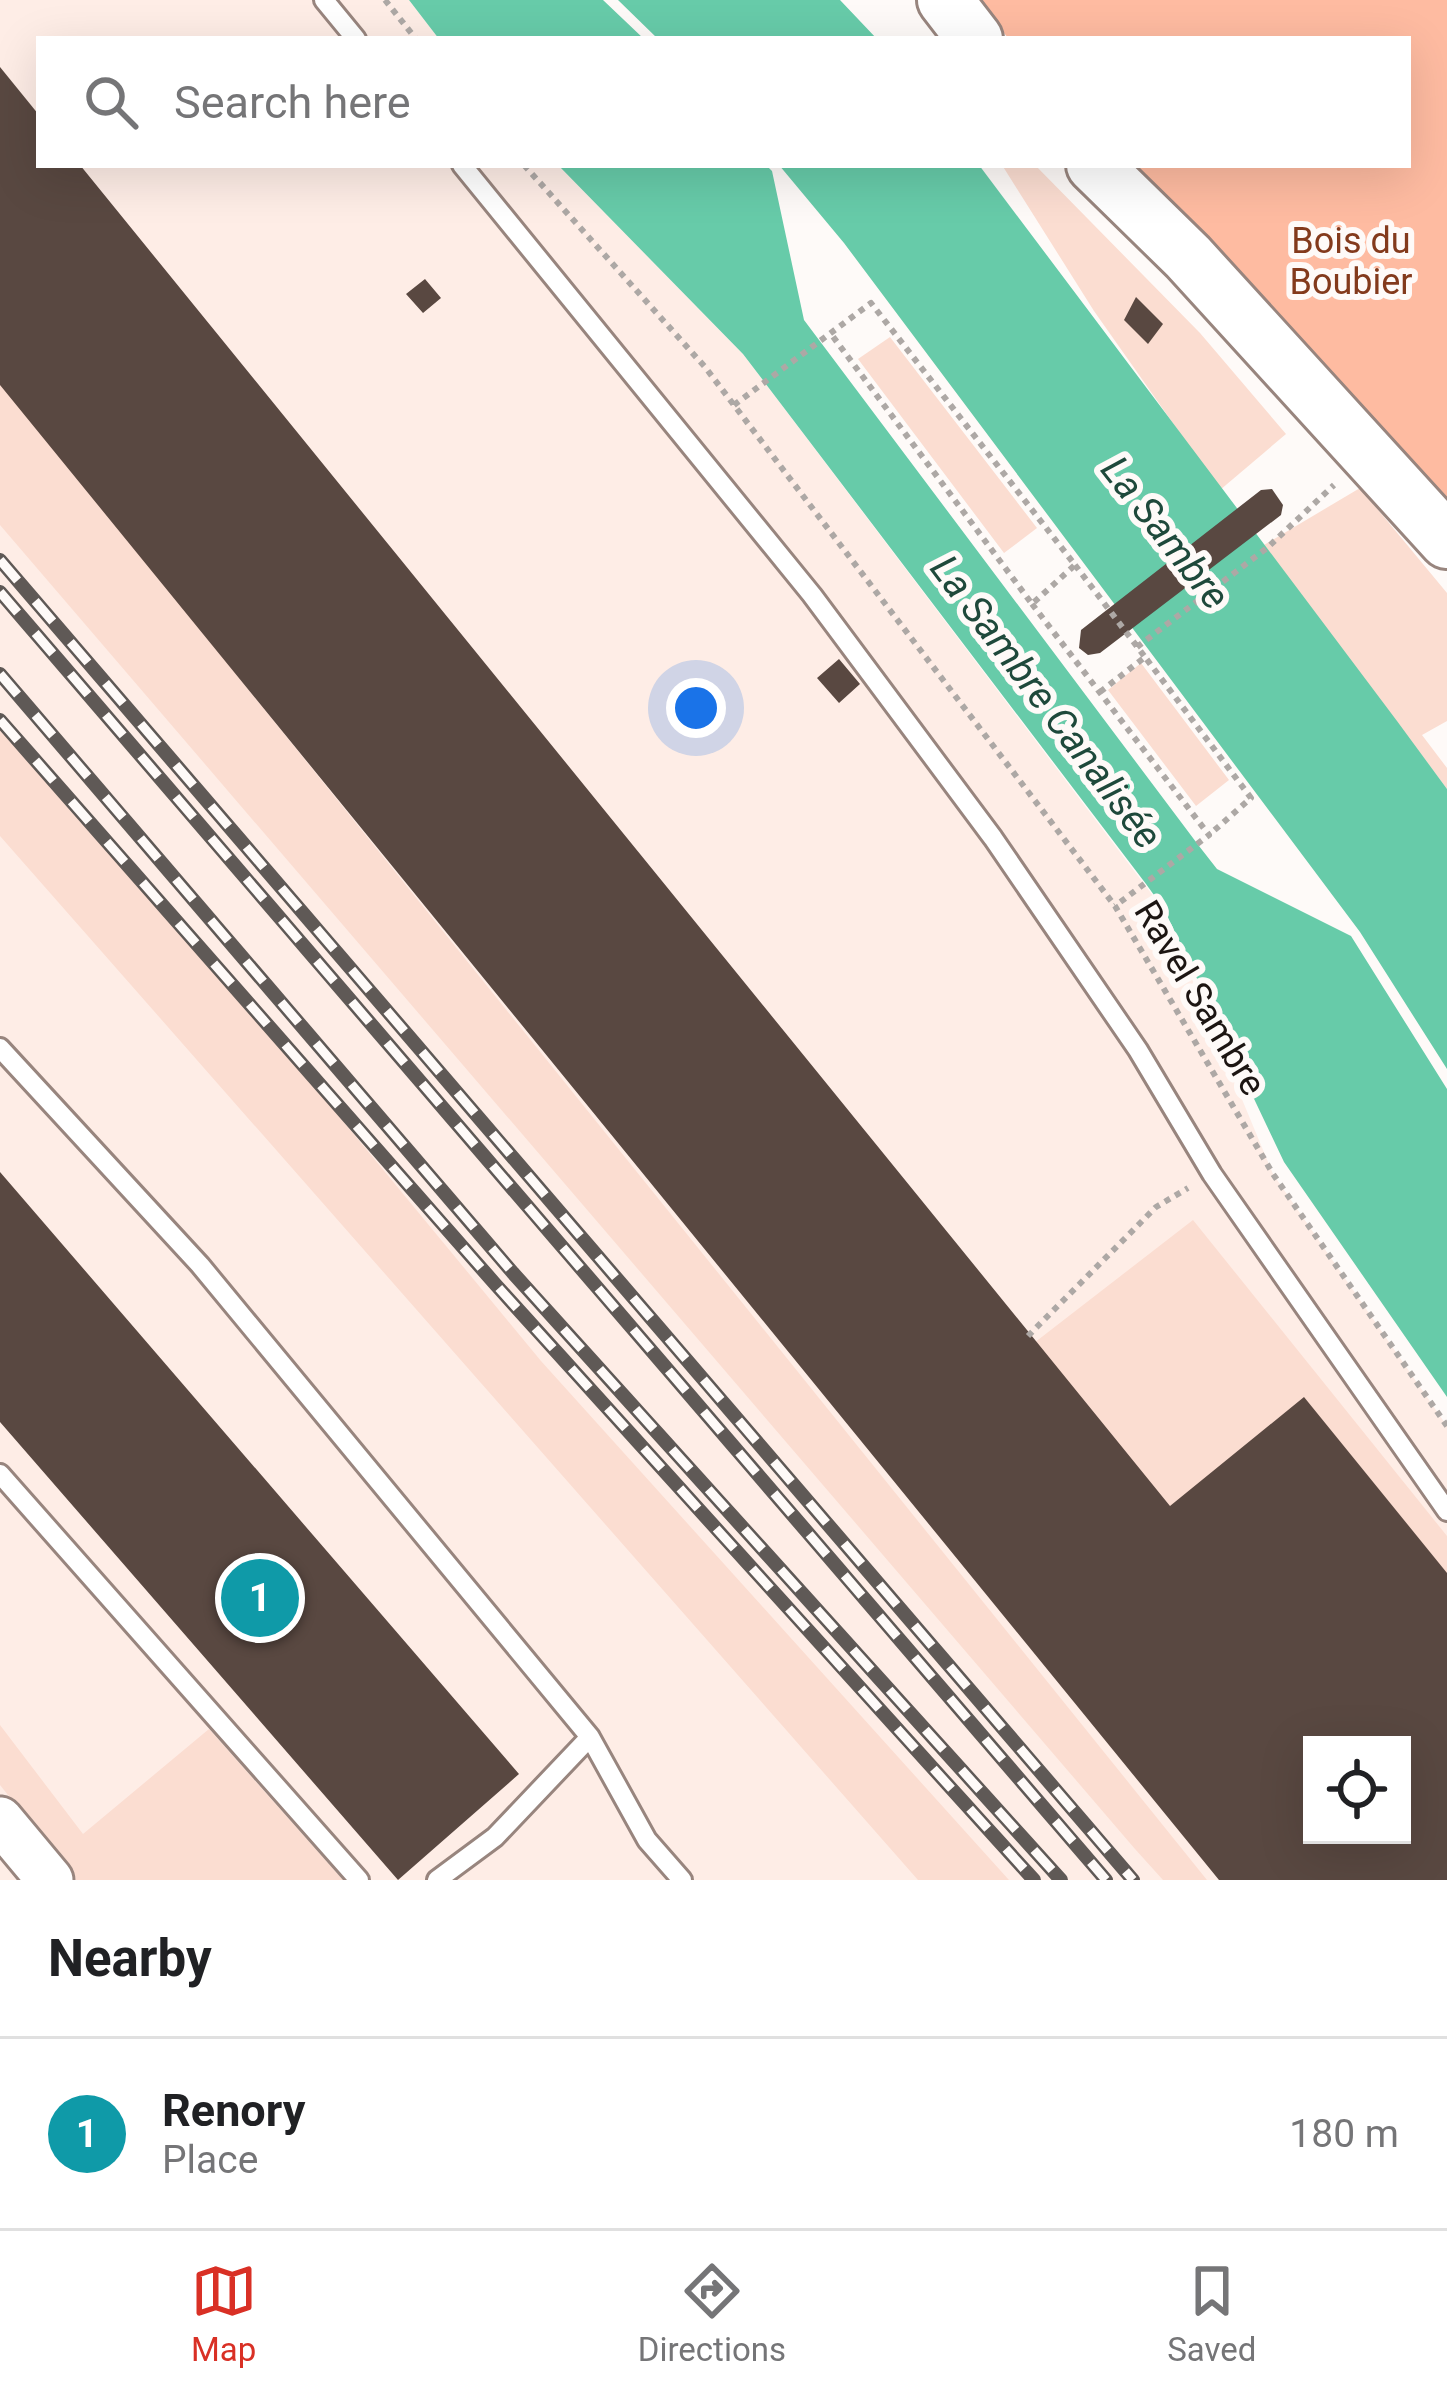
<!DOCTYPE html>
<meta charset="utf-8">
<style>
:root{--surface:#fff;--page:#f2f2f2;--text:#202124;--muted:#757577;--line:#e0e0e0;--accent:#d93025}
body{margin:0;font-family:Roboto,sans-serif;background:var(--page);color:var(--text)}
.controls{position:absolute;right:36px;bottom:36px;display:grid;overflow:hidden;border-radius:0px;box-shadow:0 12px 48px #0002}
.controls button{width:108px;height:108px;display:grid;place-items:center;padding:0;border:0;border-bottom:3px solid var(--line);background:var(--surface);color:var(--text);font:60px sans-serif}
.you{position:absolute;left:696px;top:708px;width:42px;height:42px;margin:-30px;border:9px solid #fff;border-radius:50%;background:#1a73e8;box-shadow:0 0 0 18px #1a73e833}
.badge{display:grid;place-items:center;width:78px;height:78px;border-radius:50%;background:var(--accent);color:#fff;font-size:39px;font-weight:700}
.pin{position:absolute;translate:-50% -50%;border:6px solid #fff;box-shadow:0 3px 12px #0006}
.list{margin:0;padding:0;list-style:none}
h2{display:flex;justify-content:space-between;align-items:center;height:156px;margin:0;padding:0 48px;font-size:51px}
h2 small{font-size:39px;font-weight:400;color:var(--muted)}
.list li{display:grid;grid-template-columns:78px 1fr auto;gap:36px;align-items:center;box-sizing:border-box;height:192px;padding:0 48px;border-top:3px solid var(--line)}
.list b{display:block;font-size:45px;white-space:nowrap}
.list p{margin:0;font-size:39px;white-space:nowrap;color:var(--muted)}
.list em{font-size:39px;font-style:normal;color:var(--muted)}
.icon{flex:none;width:66px;height:66px;fill:none;stroke:currentColor;stroke-width:2;stroke-linecap:round;stroke-linejoin:round}
.map{position:relative;flex:none;width:1447px;height:1880px;overflow:hidden}
.search{position:absolute;background:var(--surface);box-shadow:0 12px 48px #0002;left:36px;right:36px;top:36px;height:132px;display:flex;align-items:center;gap:30px;box-sizing:border-box;padding:0 42px;border-radius:0px;color:var(--muted);font-size:45px}
.sheet{height:348px;background:var(--surface)}
nav{display:flex;justify-content:space-around;align-items:center;box-sizing:border-box;height:168px;border-top:3px solid var(--line);background:var(--surface);font-size:33px;color:var(--muted)}
nav a{display:grid;justify-items:center;gap:6px}
nav .on{color:var(--accent)}
.map>svg:first-child{display:block}
.built{fill:#feede6;fill-rule:evenodd}
.green{fill:#fbddd1}
.forest{fill:#febba1}
.water{fill:#67cba9}
.building{fill:#594841;fill-rule:evenodd}
.lines{fill:none;stroke-linecap:round;stroke-linejoin:round}
.service-casing{stroke:#98857e;stroke-width:24}
.tertiary-casing{stroke:#98857e;stroke-width:51}
.secondary-casing{stroke:#98857e;stroke-width:60}
.path{stroke:#ada8a5;stroke-width:6;stroke-dasharray:6 6;stroke-linecap:butt}
.service{stroke:#fff;stroke-width:18}
.tertiary{stroke:#fff;stroke-width:45}
.secondary{stroke:#fff;stroke-width:54}
.rail-casing{stroke:#5f5956;stroke-width:14}
.rail{stroke:#fefaf8;stroke-width:9;stroke-dasharray:27;stroke-linecap:butt}
.labels{text-anchor:middle;dominant-baseline:central;stroke-width:12;stroke-linejoin:round;paint-order:stroke}
.park-label{font-size:36px;fill:#833a1c;stroke:#fefaf8}
.street-label{font-size:36px;fill:#1c1512;stroke:#fefaf8}
.water-label{font-size:39px;font-style:italic;fill:#1e493b;stroke:#fefaf8}
</style>
<div class="map">
<svg width="1447" height="1880" viewBox="0 0 1447 1880">
<rect width="100%" height="100%" fill="#fefaf8"/>
<!-- built -->
<path class="built" d="M0 0H409L439 39H39V165H558L743 354 1163 909 1273 1174 1447 1426V1880H0ZM1312 1745H1402V1835H1312Z"/>
<!-- green -->
<path class="green" d="M1002 165H1035L1200 333 1286 434 1220 490 1094 311Z
M890 337 1037 528 1004 553 858 359Z
M0 381 1207 1880H1163L1135 1849 0 525Z
M1360 488 1447 593V721L1422 735 1447 768V789L1264 545Z
M1141 663 1229 780 1196 806 1108 690Z
M0 723 248 1006 541 1361 1009 1880H918L0 836Z
M1193 1220 1447 1536V1583L1176 1520 1034 1343Z
M0 1725 83 1834 209 1729 343 1880H76L0 1785Z"/>
<!-- forest -->
<path class="forest" d="M976 0H1447V504L1126 165H1408V39H1009Z"/>
<!-- water -->
<path class="water" d="M409 0H603L644 39H439Z
M618 0H840L877 39H658Z
M558 165H766L772 171 804 320 1199 846 1217 869 1351 936 1447 1089V1397L1284 1162 1164 909 1146 884 743 354Z
M779 165H979L1397 721 1447 789V1069L1360 932 844 243Z"/>
<!-- building -->
<path class="building" d="M0 67 39 115V165H80L1170 1506 1304 1397 1447 1573V1880H1219L0 385ZM1312 1745H1402V1835H1312Z
M425 279 441 298 423 313 406 294Z
M1136 297 1163 324 1148 344 1124 320Z
M1272 489 1283 505 1281 515 1100 653 1088 655 1079 648 1081 630 1261 490Z
M839 659 860 684 839 703 817 678Z
M0 1172 519 1774 398 1880 0 1422Z"/>
<g class="lines">
<!-- service casing -->
<g class="service-casing">
<path id="service" d="M324 0 356 39
M462 165 812 595 993 838 1138 1050 1212 1174 1447 1511
M0 1048 200 1265 590 1737 647 1840 682 1880
M0 1474 359 1880
M437 1880 495 1837 590 1737"/>
</g>
<!-- tertiary casing -->
<g class="tertiary-casing">
<path id="tertiary" d="M0 1820 50 1880"/>
</g>
<!-- secondary casing -->
<g class="secondary-casing">
<path id="secondary" d="M945 0 975 39
M1094 165 1188 257 1447 541"/>
</g>
<!-- path -->
<path class="path" d="M385 0 416 39
M524 165 705 367 1115 906 1273 1174 1447 1426
M734 405 871 303 1075 565 1032 604 831 334
M1075 565 1145 657
M1032 604 1209 835 1115 906
M1137 647 1267 548 1334 485
M1100 692 1145 657 1251 798 1209 835
M1028 1336 1156 1207 1188 1188"/>
<!-- service -->
<use href="#service" class="service"/>
<!-- tertiary -->
<use href="#tertiary" class="tertiary"/>
<!-- secondary -->
<use href="#secondary" class="secondary"/>
<!-- rail casing -->
<g class="rail-casing">
<path id="rail" d="M0 560 1133 1880
M0 592 1106 1880
M0 674 513 1273 1061 1880
M0 720 496 1285 1034 1880"/>
</g>
<!-- rail -->
<use href="#rail" class="rail"/>
</g>
<g class="labels">
<!-- park labels -->
<g class="park-label">
<text x="1351" y="241">Bois du<tspan x="1351" dy="41">Boubier</tspan></text>
</g>
<!-- street labels -->
<g class="street-label">
<text transform="translate(1200 998) rotate(59)">Ravel Sambre</text>
</g>
<!-- water labels -->
<g class="water-label">
<text transform="translate(1165 533) rotate(52)">La Sambre</text>
<text transform="translate(1046 702) rotate(53)">La Sambre Canalisée</text>
</g>
</g>
</svg>
<div class="controls">
<button><svg class="icon" aria-label="locate" viewBox="0 0 24 24"><circle cx="12" cy="12" r="6"/><path d="M12 2v4M12 18v4M2 12h4M18 12h4"/></svg></button>
</div>
<div class="you"></div>
<div class="pin badge" style="left:260px;top:1598px;background:#0f9aa8">1</div>
<div class="search"><svg class="icon" aria-label="search" viewBox="0 0 24 24"><circle cx="10" cy="10" r="6"/><path d="M15 15l6 6"/></svg>Search here</div>
</div>
<section class="sheet">
<h2>Nearby<small></small></h2>
<ul class="list">
<li><span class="badge" style="background:#0f9aa8">1</span><div><b>Renory</b><p>Place</p></div><em>180 m</em></li>
</ul>
</section>
<nav>
<a class="on"><svg class="icon" aria-label="map" viewBox="0 0 24 24"><path d="M3 6l6-2 6 2 6-2v14l-6 2-6-2-6 2zM9 4v14M15 6v14"/></svg>Map</a>
<a><svg class="icon" aria-label="directions" viewBox="0 0 24 24"><path d="M12 3l9 9-9 9-9-9zM9 14v-3h6M13 9l2 2-2 2"/></svg>Directions</a>
<a><svg class="icon" aria-label="saved" viewBox="0 0 24 24"><path d="M7 4h10v16l-5-4-5 4z"/></svg>Saved</a>
</nav>
